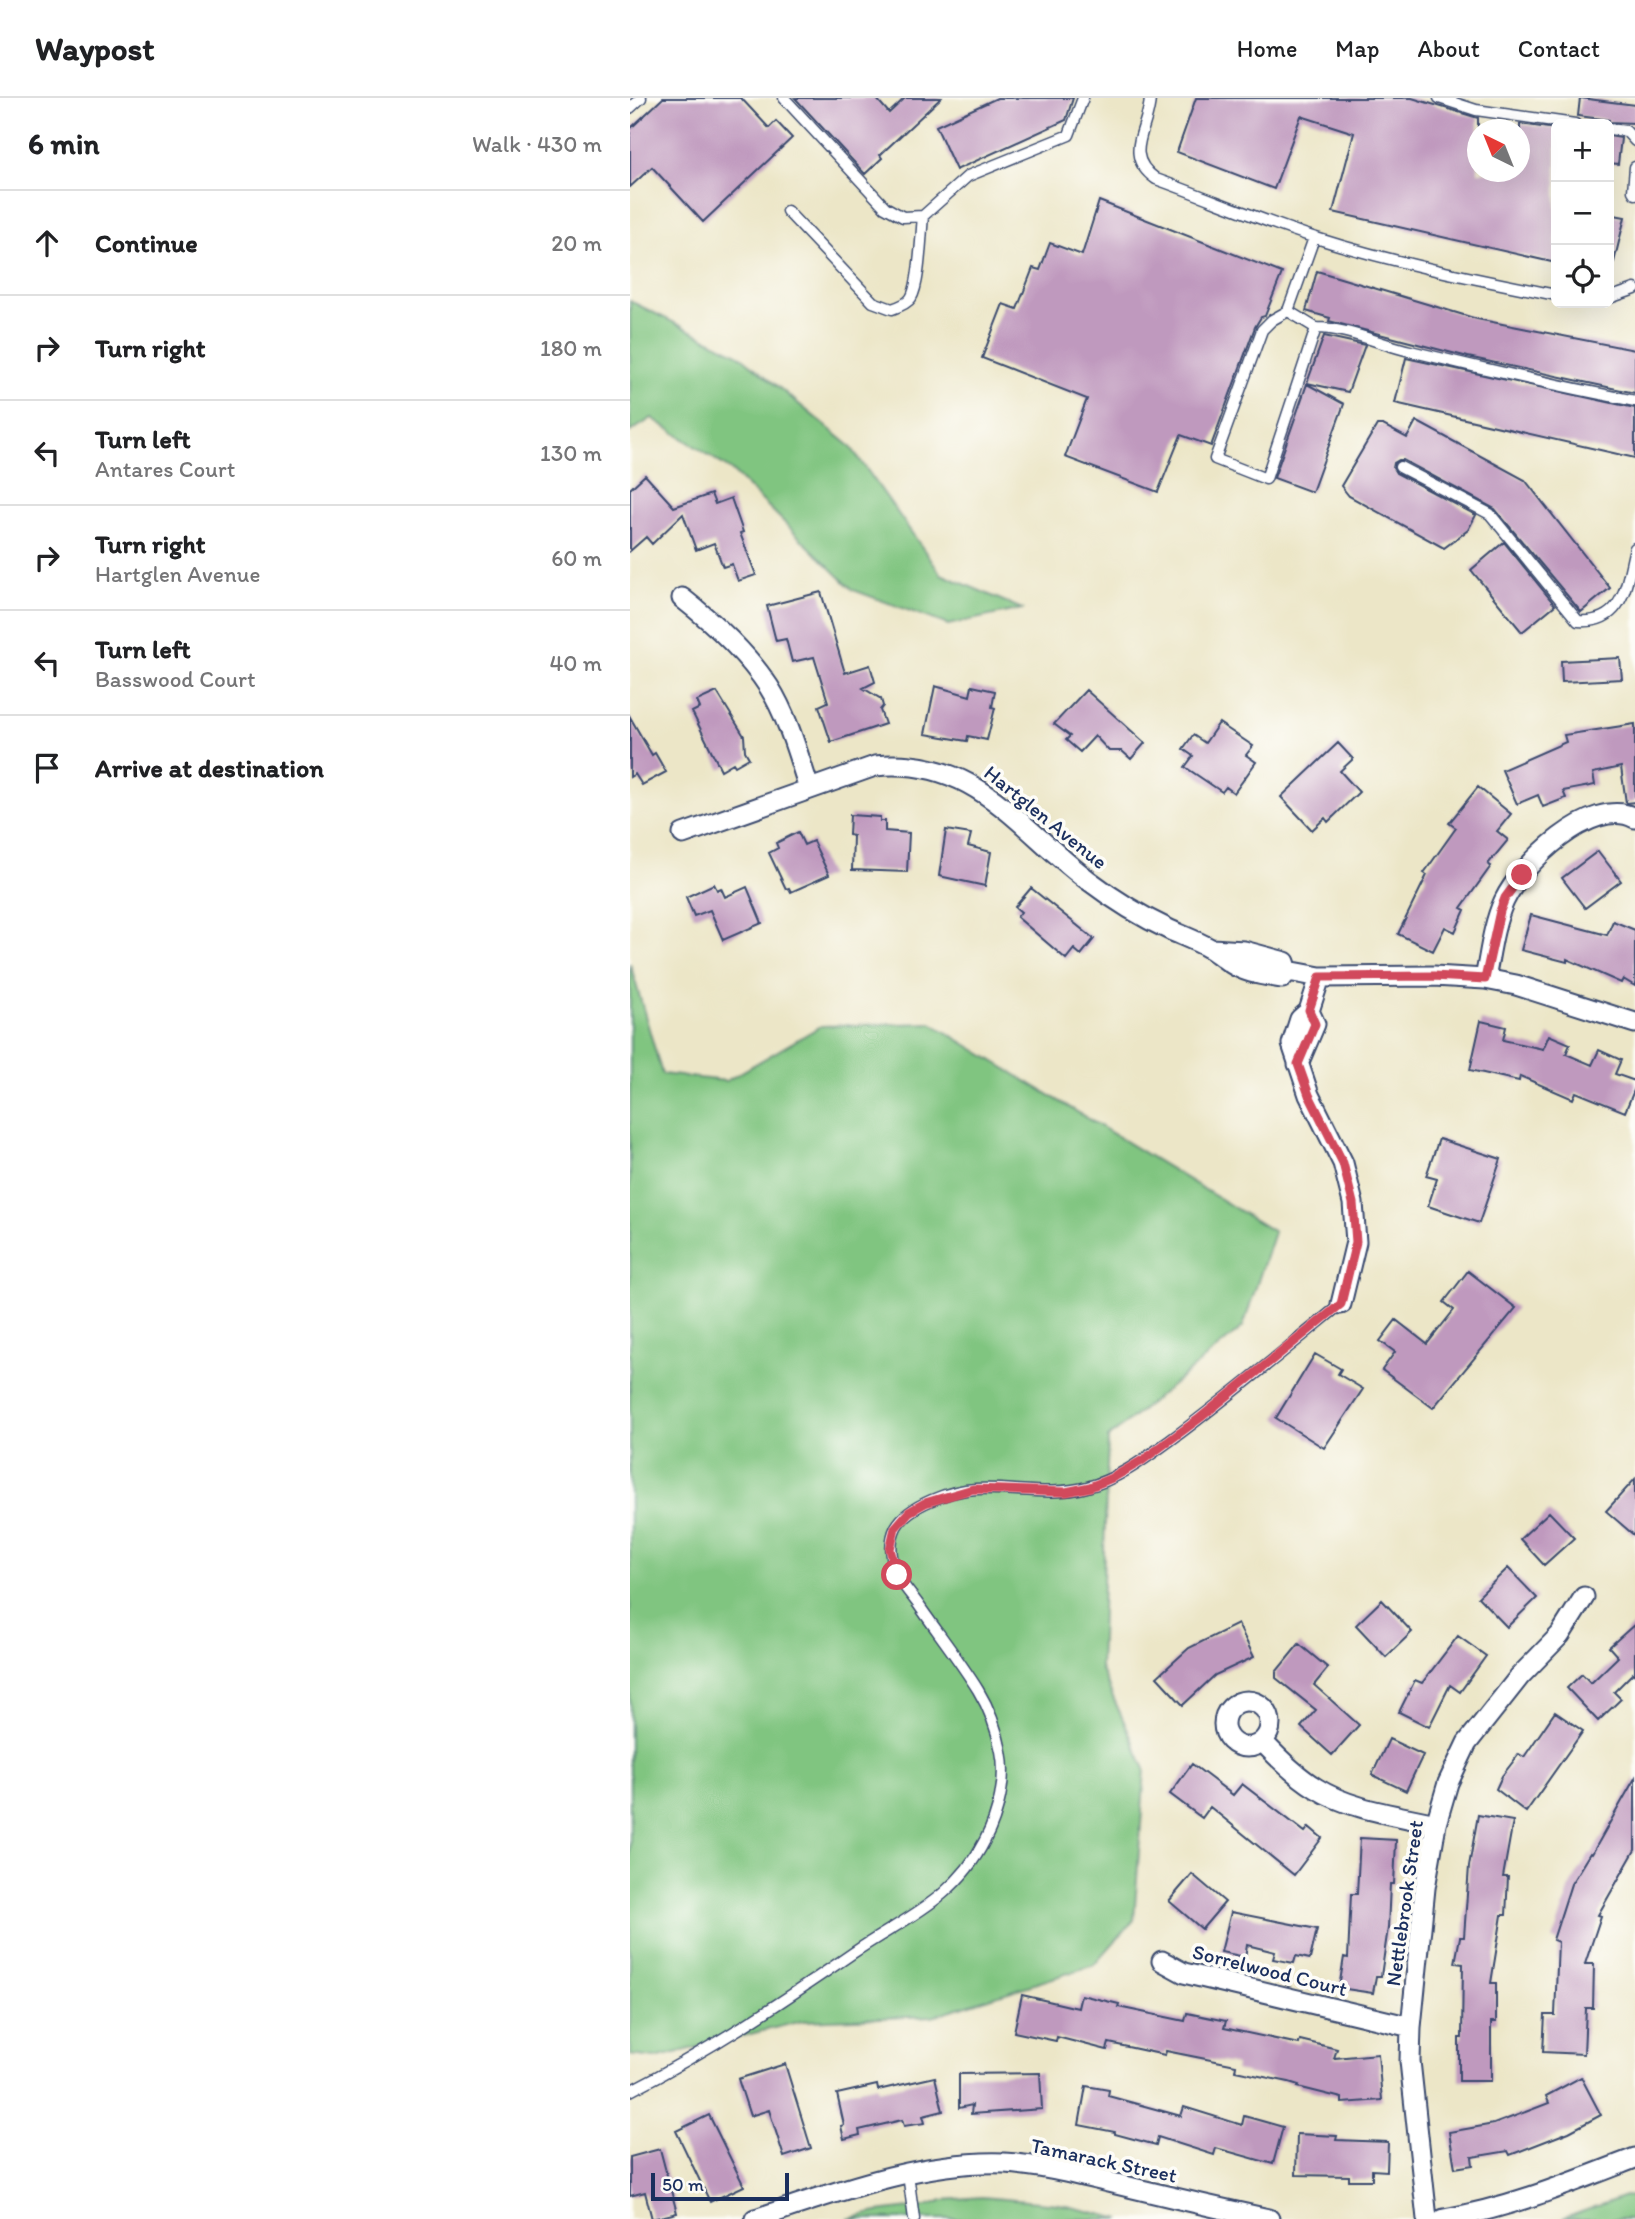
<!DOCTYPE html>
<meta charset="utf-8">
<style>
:root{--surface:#fff;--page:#f6f6f6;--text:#202124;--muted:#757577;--line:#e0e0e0}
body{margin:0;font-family:Itim,sans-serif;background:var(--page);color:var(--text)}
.controls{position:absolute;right:21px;top:21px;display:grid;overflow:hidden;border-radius:10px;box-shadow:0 7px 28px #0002}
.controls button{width:63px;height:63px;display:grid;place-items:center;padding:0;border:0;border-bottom:2px solid var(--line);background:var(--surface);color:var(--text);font:35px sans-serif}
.compass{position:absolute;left:837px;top:21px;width:63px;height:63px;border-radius:50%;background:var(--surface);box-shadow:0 7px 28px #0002;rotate:317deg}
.scale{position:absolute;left:21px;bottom:18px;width:138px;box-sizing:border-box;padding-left:7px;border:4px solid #1b2f5e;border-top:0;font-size:19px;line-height:24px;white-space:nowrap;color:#1b2f5e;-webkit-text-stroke:5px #fdfcf7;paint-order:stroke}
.stop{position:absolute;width:21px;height:21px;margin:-16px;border:5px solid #d1495b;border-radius:50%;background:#fff}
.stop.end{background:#d1495b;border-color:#fff;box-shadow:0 2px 7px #0008}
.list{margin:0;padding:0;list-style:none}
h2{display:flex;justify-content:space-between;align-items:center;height:91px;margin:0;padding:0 28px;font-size:30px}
h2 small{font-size:23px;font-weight:400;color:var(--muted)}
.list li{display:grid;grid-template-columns:46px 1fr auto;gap:21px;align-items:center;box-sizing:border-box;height:105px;padding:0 28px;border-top:2px solid var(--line)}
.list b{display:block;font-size:26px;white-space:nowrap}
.list p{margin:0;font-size:23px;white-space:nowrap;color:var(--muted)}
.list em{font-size:23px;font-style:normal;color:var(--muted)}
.icon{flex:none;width:38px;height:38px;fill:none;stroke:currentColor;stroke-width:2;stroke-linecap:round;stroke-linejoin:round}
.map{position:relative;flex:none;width:1005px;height:2121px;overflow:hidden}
header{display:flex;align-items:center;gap:42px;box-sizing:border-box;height:98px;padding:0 35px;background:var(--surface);border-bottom:2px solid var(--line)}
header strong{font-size:33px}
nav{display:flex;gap:38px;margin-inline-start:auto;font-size:24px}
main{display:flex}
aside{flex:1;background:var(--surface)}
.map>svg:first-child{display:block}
.green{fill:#80c580;stroke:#4e7a6f;stroke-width:2}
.building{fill:#bf99be}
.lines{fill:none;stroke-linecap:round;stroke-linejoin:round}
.service-casing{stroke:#3a4a6e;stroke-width:13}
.minor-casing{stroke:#3a4a6e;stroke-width:23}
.service{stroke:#fff;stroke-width:10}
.minor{stroke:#fff;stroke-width:19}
.route{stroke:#d1495b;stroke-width:9}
.labels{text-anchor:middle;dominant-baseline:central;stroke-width:7;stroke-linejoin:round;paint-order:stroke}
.street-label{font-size:21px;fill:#1b2f5e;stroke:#fdfcf7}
</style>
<header>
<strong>Waypost</strong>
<nav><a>Home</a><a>Map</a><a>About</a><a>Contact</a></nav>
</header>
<main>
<aside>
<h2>6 min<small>Walk · 430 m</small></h2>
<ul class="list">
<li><svg class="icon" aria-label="ahead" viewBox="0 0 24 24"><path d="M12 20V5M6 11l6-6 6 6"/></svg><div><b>Continue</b></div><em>20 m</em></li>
<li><svg class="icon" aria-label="right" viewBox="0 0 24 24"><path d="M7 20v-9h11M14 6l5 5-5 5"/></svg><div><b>Turn right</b></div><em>180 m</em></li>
<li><svg class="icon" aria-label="left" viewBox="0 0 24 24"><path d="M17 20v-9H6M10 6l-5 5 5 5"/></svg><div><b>Turn left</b><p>Antares Court</p></div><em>130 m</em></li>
<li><svg class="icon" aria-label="right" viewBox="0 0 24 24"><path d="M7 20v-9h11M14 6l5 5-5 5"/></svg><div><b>Turn right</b><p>Hartglen Avenue</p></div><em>60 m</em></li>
<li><svg class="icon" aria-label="left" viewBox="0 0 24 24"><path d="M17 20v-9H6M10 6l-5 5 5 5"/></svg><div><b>Turn left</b><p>Basswood Court</p></div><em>40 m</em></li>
<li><svg class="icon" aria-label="arrive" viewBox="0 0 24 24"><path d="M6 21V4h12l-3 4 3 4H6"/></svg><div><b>Arrive at destination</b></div></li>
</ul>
</aside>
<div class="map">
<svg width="1005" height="2121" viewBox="0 0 1005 2121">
<rect width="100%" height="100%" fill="#fdfcf7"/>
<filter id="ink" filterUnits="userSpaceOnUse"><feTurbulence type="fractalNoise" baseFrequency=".0143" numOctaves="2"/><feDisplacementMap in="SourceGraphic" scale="14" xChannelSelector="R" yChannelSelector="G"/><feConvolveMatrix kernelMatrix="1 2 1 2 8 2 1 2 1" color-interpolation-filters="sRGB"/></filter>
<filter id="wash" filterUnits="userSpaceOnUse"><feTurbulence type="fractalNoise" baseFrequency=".00686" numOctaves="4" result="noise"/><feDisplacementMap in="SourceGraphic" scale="28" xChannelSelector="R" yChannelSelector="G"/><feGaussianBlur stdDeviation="1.57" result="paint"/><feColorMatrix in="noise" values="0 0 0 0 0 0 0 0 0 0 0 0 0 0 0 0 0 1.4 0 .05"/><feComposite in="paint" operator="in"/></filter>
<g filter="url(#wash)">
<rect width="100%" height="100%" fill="#ece6c7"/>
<!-- green -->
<path class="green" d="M0 203 108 256 220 348 311 476 392 511 318 527 223 492 101 372 22 320 0 334Z
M0 865 32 976 96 983 191 928 301 925 644 1134 613 1229 478 1340 470 1570 515 1671 504 1822 464 1867 303 1918 172 1923 25 1960 0 1957Z
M995 2098 1005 2099V2121H932Z
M352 2099 429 2106 491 2121H218L247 2114 297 2108 313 2102Z"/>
<g id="blocks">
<!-- building -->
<path class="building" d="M33 0H111L139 30 146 23 162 40 73 124 22 69 0 89V31Z
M165 0H246L259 15 275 0H311L250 57 252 60 235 76Z
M367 0H443L436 22 326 72 306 28Z
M566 0H782L848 20V74H890V26L926 31V165L703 114 724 35 671 18 644 91 547 54Z
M950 0 1005 7V25L979 24V22L948 18Z
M979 38 991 40 988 66 979 65Z
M469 103 652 175 635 218 631 219 625 229 581 348 551 337 528 394 435 359 457 301 352 260 373 206 387 211 403 170 410 172 420 145 452 157Z
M979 116 995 119 984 164 979 163Z
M687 173 847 221 1005 252V295L838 259 699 223 700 220 676 213Z
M694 238 735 247 718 294 677 285Z
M776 260 1005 310V360L765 305Z
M677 286 714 306 682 394 644 380Z
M786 323 895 382 980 490 951 514 865 411 773 362H769L764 365 763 370 766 375 846 417 838 432 814 450 719 398 711 388 747 327H753L777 340Z
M15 377 44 409 81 396 85 406 101 400 113 434 110 435 126 477 108 483 102 466 93 469 84 445 66 452 53 416 22 446 16 439 0 453V391Z
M874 444 925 507 892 534 841 472Z
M191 494 215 575 240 567 245 584 233 590 251 601 253 608 250 612 255 626 201 644 189 608 198 604 184 559 162 564 156 541 146 543 137 508Z
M990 560 992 581 932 584 931 563Z
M305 588 340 598 342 588 365 593 362 609 365 610 357 642 338 638 337 643 295 636Z
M456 592 515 645 501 661 492 653H479L465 638 450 654 436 642 440 638 424 626Z
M87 594 114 638 115 653 119 660 105 668 103 665 91 672 62 614 70 610 67 603Z
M0 619 22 657 25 655 36 674 12 687 5 676 0 679Z
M589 625 623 648 616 657 626 664 604 695 596 689 592 694 555 669 563 658 553 651 563 637 575 645Z
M1005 626V704L996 705 991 669 963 675 965 687 933 693 936 700 913 709 908 697 887 706 872 672 936 644 934 637Z
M708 645 723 661 710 673 729 694 698 724 695 720 682 732 651 699Z
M848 689 881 716 867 733 878 742 858 766 861 768 831 810 835 812 825 834 815 829 803 853 768 836 797 777 794 775 826 730 819 725Z
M220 717 250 719V723H255V733L279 735 277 774 222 772 223 738 219 737Z
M316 732 341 736 338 748 361 754 355 788 309 778Z
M168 734 174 747 183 743 199 777 161 794 159 790 156 791 139 755 148 750 146 745Z
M968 753 991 783 955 810 932 780Z
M84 786 87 792 91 790 95 799 117 789 132 825 93 842 80 812 64 818 56 799Z
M401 790 464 841 451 857 444 851 436 861 387 819 391 814 385 809Z
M901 817 977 837 983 823 1005 832V888L993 881 991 885 937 861V864L891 852Z
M851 923 876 929 873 942 913 951 919 937 940 946 936 956 962 967 969 952 991 962 985 976 1005 983V990L995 1014 946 994 943 1001 890 978 889 983 840 972Z
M809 1041 871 1061 849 1125 798 1108 807 1081 796 1078Z
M838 1173 886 1210 803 1310 752 1272 765 1254 750 1243 766 1222 797 1246 824 1212 814 1204Z
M685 1256 711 1271 708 1276 733 1291 694 1350 646 1320Z
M1005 1381V1438L976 1413Z
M919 1414 944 1440 914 1467 890 1441Z
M878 1470 907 1500 877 1529 848 1499Z
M752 1502 782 1534 756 1559 726 1527Z
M608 1526 624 1559 585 1577 553 1607 527 1579 559 1550Z
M1005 1526V1577L1003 1575 984 1594 991 1601 968 1623 937 1590 952 1576 961 1585 988 1559 979 1549Z
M828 1538 856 1558 830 1594 820 1587 799 1629 769 1614 785 1582 792 1585Z
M669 1546 698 1570 684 1587 729 1627 702 1657 671 1629 686 1612 646 1580V1574Z
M925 1614 953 1633 896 1714 866 1691 872 1678 889 1656 894 1659Z
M759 1641 793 1657 776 1693 742 1677Z
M562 1666 603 1697 612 1686 675 1734 679 1729 692 1740 664 1777 580 1709 572 1720 540 1696Z
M1005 1680V1752L968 1817 971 1818 955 1866H964L963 1910H956L954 1956 913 1954 915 1917H925L928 1844 923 1842 941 1786 960 1755 962 1756Z
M848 1717 883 1723 873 1779H878L876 1817H872L861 1885H866V1924H861V1983H829V1940H832L833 1866 825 1865 830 1839H834L839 1768Z
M730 1740 766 1742 764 1786H760L758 1830 751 1878H746L743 1895 709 1890 714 1859 718 1860 721 1796H727Z
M562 1776 595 1804 572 1831 539 1803Z
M601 1814 687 1831 680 1861 666 1858 664 1865 643 1861 645 1854 617 1847 615 1859 591 1854Z
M392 1897 448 1910 451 1897 489 1906 488 1909 555 1923 557 1915 596 1923 594 1930 669 1946 670 1942 707 1951 704 1960 748 1956 752 2002 712 2005V2000L668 1989 669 1987 659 1984 605 1973 606 1967 536 1953 535 1957 479 1945 477 1952 427 1939 426 1943 384 1934Z
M155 1966 181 2050 154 2059 139 2012 120 2018 108 1981Z
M410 1975 412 2011 341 2016 342 2007 329 2010V1976Z
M305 1979 313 2013 293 2018 295 2025 274 2028 272 2022 229 2032 230 2037 214 2041 211 2028 214 2027 207 1996 247 1987 248 1992Z
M951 1979 971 2017 939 2034 880 2057 878 2053 842 2059 843 2067 825 2070 819 2034 864 2026 919 2005 916 1998Z
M456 1988 479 1992 478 1998 551 2018 554 2009 612 2027 614 2018 653 2029 643 2066 586 2050 584 2057 528 2039 526 2047 485 2036V2034L449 2027Z
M79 2017 114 2088 80 2104 46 2033Z
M667 2036 707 2038 706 2042 758 2044 757 2073 742 2072V2082H719V2078L666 2077Z
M30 2051 47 2115 22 2121 15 2094 0 2098V2059Z"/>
</g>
</g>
<g filter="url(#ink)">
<use href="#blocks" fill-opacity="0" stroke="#3a4a6e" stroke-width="2"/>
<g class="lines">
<!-- service casing -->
<g class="service-casing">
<path id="service" d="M154 0 255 109 273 119 293 118 338 78 439 37 453 0
M520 0C519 32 491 56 526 81 579 100 632 123 686 140 764 165 846 181 926 197
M809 0 846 12 945 26
M0 10 11 0
M979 31 996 33 1005 43
M1005 69 1003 93 1005 96
M157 113 243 204 262 211C268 209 277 206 281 200 290 186 291 136 293 118
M979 200 1005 191
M658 213 686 230 636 381 585 361 632 232 642 222 658 213 684 140
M686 230C718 230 749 246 780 253 854 271 930 288 1005 303
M770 369 860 416 948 523C995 526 996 485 1005 450
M0 1993C80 1952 149 1906 223 1855 274 1820 325 1802 355 1742 368 1717 377 1681 371 1653 367 1632 359 1610 348 1592 330 1563 308 1535 288 1506 281 1496 270 1485 266 1474 261 1460 259 1443 266 1429 278 1407 322 1392 346 1391 383 1389 421 1399 457 1389 489 1381 516 1360 542 1341 600 1298 655 1252 711 1206
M278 2076 284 2121"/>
</g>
<!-- minor casing -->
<g class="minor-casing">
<path id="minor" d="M52 500C84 525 117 555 139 589 158 619 168 657 179 690
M53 736 245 668C346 658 387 729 458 782 483 801 512 819 540 832 553 838 567 843 579 850 590 856 599 866 610 870 623 876 638 878 652 880L658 873
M582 851 614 853 655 864 658 873
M658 873 690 879 804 878 855 881 886 887 1005 925
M690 879 679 913 670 921 662 946 679 997 713 1065 723 1105 726 1144 711 1206
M855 881C860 856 863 827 874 803 891 767 962 697 1005 720
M668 966 685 926 679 913
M594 1626a23 23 0 1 1 46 0a23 23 0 1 1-46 0Z
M633 1644C649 1661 666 1678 686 1690 721 1712 767 1717 806 1726
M532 1863 554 1875 781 1929
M125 2121C203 2095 291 2062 374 2065 409 2067 444 2076 478 2084 532 2097 586 2110 639 2121
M797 2121 780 1963 781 1929 795 1790 806 1726 818 1685 837 1645 890 1578 930 1537 954 1499
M814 2121C880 2110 943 2084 1005 2060"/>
</g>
<!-- service -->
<use href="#service" class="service"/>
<!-- minor -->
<use href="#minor" class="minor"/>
</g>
</g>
<g class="lines" filter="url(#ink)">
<!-- route -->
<path class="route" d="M267 1477 260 1451 265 1430 279 1414 295 1405 343 1391 436 1394 460 1389 484 1379 513 1362 570 1320 711 1206 726 1144 723 1105 713 1065 679 997 668 966 685 926 679 912 690 879 804 878 855 881 870 813 875 800 892 777"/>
</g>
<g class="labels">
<!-- street labels -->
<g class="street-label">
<text transform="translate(416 719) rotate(39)">Hartglen Avenue</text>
<text transform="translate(774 1805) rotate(-82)">Nettlebrook Street</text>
<text transform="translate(640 1872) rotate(14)">Sorrelwood Court</text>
<text transform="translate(474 2062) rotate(12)">Tamarack Street</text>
</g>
</g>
</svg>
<div class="controls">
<button>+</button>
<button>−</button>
<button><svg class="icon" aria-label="locate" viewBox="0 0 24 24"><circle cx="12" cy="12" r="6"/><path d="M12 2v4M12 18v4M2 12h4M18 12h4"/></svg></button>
</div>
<svg class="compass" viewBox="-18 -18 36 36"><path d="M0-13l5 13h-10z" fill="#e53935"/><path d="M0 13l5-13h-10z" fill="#757577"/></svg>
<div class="scale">50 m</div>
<div class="stop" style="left:267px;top:1477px"></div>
<div class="stop end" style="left:892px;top:777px"></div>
</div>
</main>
